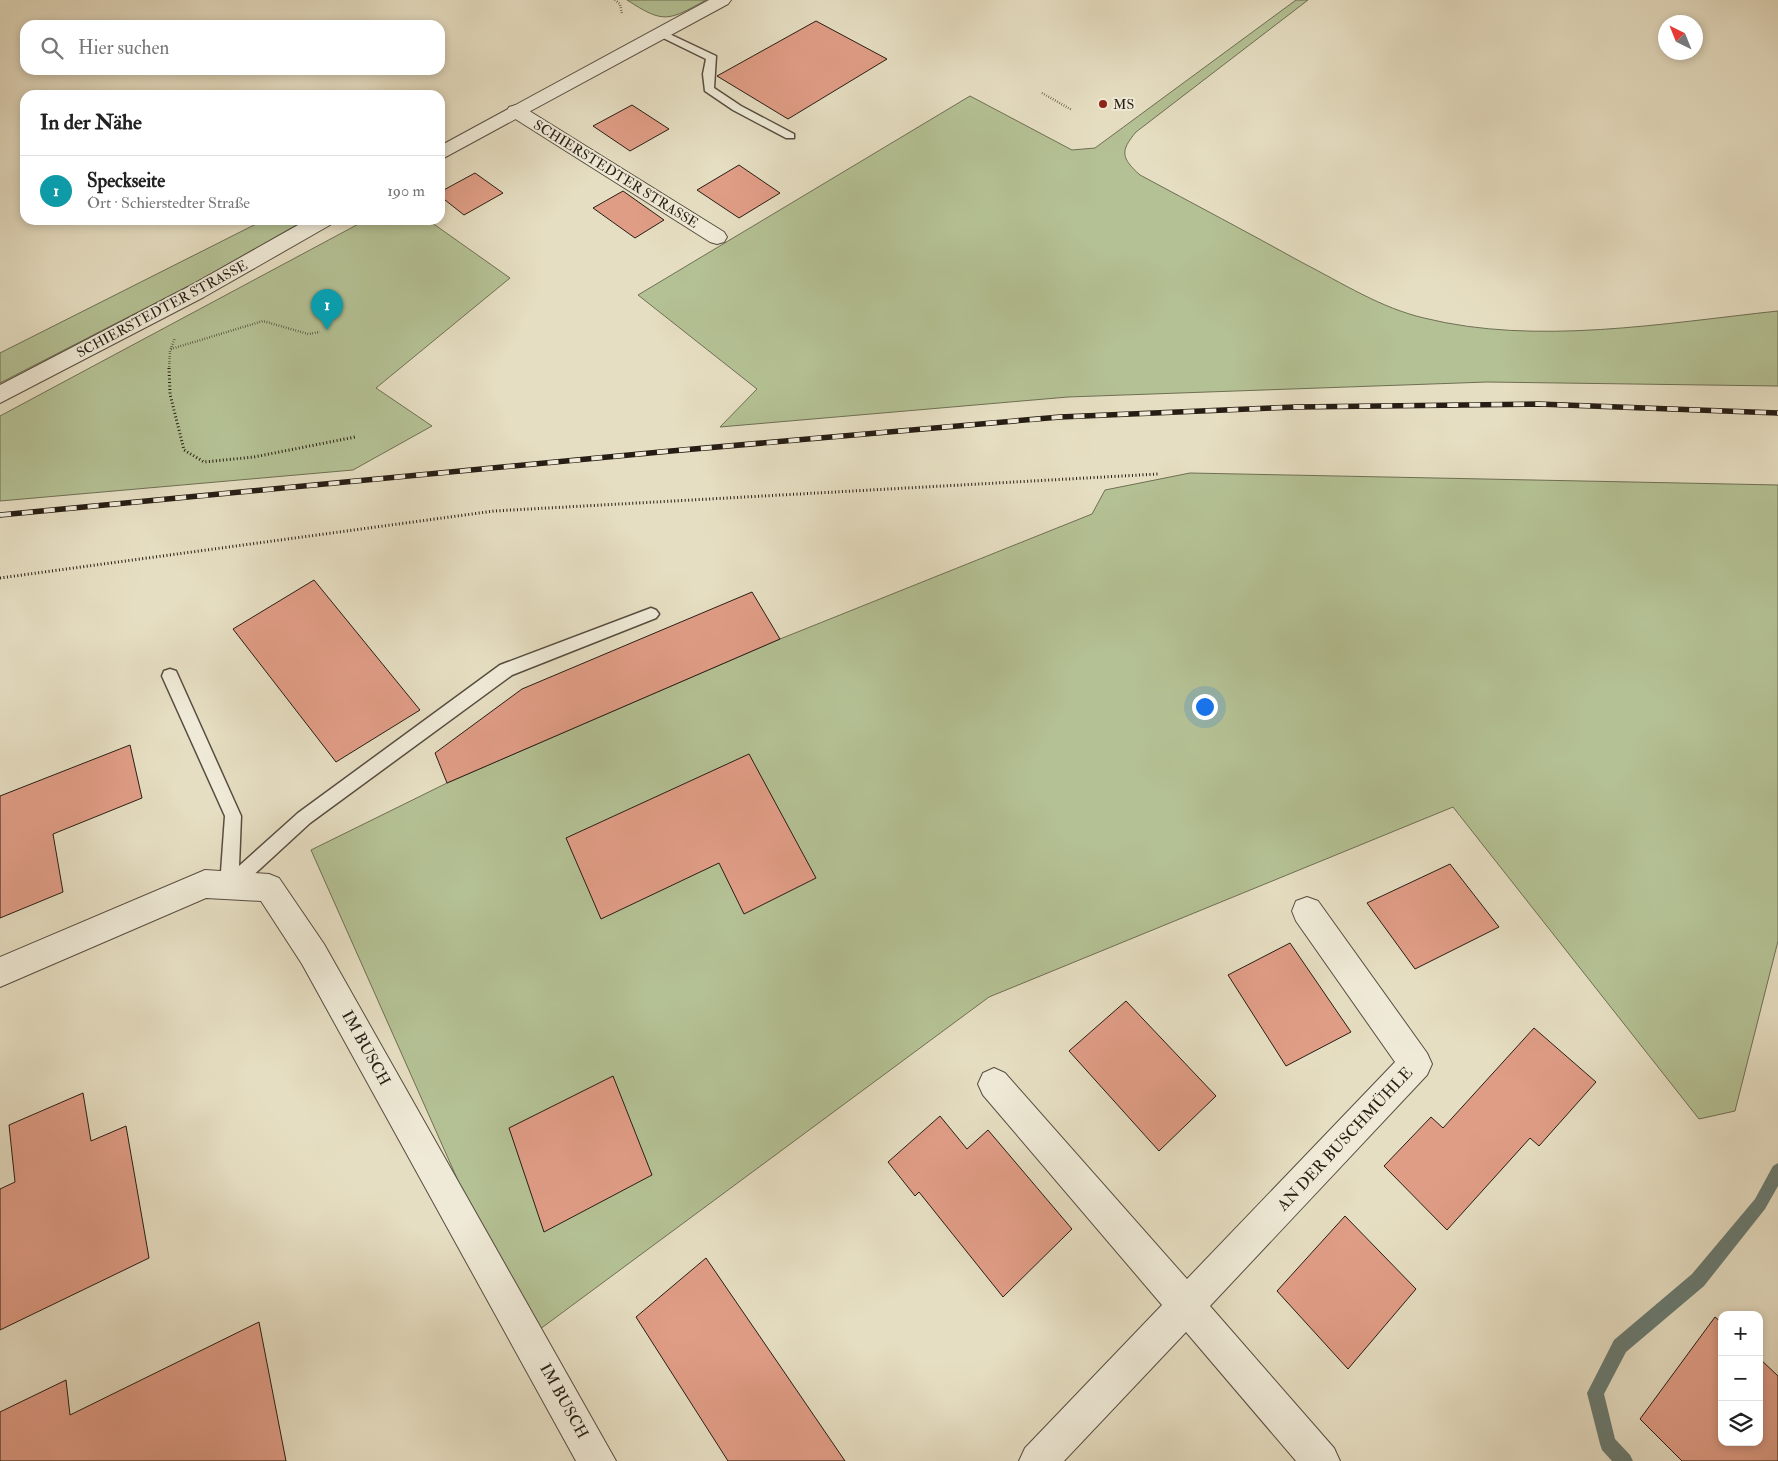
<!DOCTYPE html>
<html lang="de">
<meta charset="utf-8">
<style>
:root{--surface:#fff;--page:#f6f6f6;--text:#222;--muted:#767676;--line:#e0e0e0;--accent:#0f766e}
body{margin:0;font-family:"IM FELL Double Pica",serif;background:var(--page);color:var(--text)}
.controls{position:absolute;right:15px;bottom:15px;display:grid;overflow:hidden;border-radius:10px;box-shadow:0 2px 8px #0003}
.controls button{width:45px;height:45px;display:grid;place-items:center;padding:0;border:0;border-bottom:1px solid var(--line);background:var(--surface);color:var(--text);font:25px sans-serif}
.compass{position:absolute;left:1658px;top:15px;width:45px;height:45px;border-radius:50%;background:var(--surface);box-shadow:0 2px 8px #0003;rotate:317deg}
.you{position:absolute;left:1204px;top:706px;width:18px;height:18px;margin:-12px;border:4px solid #fff;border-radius:50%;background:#1a73e8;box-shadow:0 0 0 8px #1a73e833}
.badge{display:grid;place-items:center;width:32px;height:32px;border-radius:50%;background:var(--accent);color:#fff;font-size:16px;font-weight:700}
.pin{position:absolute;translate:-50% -41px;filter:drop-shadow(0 1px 2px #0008)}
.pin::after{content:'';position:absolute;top:26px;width:18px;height:15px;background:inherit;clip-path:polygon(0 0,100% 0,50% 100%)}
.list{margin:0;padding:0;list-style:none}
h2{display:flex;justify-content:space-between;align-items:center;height:65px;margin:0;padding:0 20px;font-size:21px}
h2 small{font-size:16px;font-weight:400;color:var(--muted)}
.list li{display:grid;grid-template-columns:32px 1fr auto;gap:15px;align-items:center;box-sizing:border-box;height:70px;padding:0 20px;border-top:1px solid var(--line)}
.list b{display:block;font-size:19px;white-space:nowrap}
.list p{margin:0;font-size:16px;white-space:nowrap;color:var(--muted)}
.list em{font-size:16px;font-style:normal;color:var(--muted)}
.icon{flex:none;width:28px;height:28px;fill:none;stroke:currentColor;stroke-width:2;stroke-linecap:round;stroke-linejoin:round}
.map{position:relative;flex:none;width:1778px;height:1461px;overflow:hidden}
.search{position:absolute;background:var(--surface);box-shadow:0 2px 8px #0003;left:20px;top:20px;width:425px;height:55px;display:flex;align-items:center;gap:12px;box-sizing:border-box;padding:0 18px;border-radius:15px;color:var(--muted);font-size:19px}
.panel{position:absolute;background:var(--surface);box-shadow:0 2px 8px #0003;left:20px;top:90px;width:425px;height:135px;border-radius:15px}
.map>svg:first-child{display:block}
.green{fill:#b4c194;stroke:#6e6f54}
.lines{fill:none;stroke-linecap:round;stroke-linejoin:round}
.stream{fill:#6a7c73;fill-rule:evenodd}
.building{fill:#e09d86;stroke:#271d14}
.service-casing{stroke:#574d40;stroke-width:3}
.minor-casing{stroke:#574d40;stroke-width:2}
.tertiary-casing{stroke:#574d40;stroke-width:2}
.path-far1{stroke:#271d14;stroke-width:2.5;stroke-dasharray:0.5 2;stroke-linecap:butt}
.path{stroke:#271d14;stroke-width:3;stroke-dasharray:1 2.5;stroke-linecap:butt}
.service{fill:#efead7;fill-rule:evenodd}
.minor{fill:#efead7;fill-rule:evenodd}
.tertiary{fill:#efead7;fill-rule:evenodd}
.rail-casing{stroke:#271d14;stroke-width:5.5}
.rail{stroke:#efead7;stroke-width:4;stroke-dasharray:11;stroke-linecap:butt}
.poi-dot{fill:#8f2418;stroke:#efead7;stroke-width:2}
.labels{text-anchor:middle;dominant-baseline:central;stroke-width:4;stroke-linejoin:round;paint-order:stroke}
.far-poi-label{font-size:14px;fill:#271d14;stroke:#efead7;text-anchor:start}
.far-street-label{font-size:14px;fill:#271d14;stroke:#efead7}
.street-label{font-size:16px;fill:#271d14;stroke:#efead7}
</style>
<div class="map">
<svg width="1778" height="1461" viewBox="0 0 1778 1461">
<rect width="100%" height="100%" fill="#e6dec2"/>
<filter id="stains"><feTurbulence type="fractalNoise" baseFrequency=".004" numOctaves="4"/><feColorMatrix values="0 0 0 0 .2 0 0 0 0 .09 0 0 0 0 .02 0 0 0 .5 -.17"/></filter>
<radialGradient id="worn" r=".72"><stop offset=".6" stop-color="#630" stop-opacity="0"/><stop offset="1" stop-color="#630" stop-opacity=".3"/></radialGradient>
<!-- green -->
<path class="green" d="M627 0H706C668 21 664 24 627 0Z
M1296 0H1308L1136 132C1120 151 1121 158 1140 175 1194 204 1249 233 1303 263 1342 283 1381 308 1424 318 1536 346 1665 323 1778 311V386L1487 382 1068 397 720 427 757 389 638 295 970 96 1072 150 1095 148Z
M264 220H305L202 279 0 383V353Z
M366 220H428L510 278 376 388 432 426 353 470 0 501V416Z
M1190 473 1778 485V941L1735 1111 1699 1119 1453 807 989 997 528 1338 311 850 447 783 780 639 1092 514 1105 490Z"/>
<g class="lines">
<!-- stream -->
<path class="stream" d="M1778 1163V1186L1765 1209 1704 1286 1626 1352 1604 1394 1615 1439 1630 1455 1633 1461H1612L1602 1450 1600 1444 1587 1393 1614 1340 1692 1274 1755 1199 1773 1166Z"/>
</g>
<!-- building -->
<path class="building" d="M816 21 887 59 788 119 717 76Z
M632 105 669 129 630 151 593 126Z
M739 165 780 193 739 218 697 190Z
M475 173 503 193 464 215 440 196V192Z
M623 191 664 220 635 238 593 208Z
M314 580 420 710 336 762 233 629Z
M752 592 780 639 447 783 435 753 522 689Z
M130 745 142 798 53 834 63 892 0 918V796Z
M749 754 816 878 744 914 719 863 601 919 566 838Z
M1450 864 1499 927 1415 969 1367 903Z
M1290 943 1351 1032 1286 1066 1228 975Z
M1126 1001 1216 1096 1159 1151 1069 1051Z
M1534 1028 1596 1082 1539 1146 1530 1138 1447 1230 1384 1166 1431 1117 1443 1128Z
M613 1076 652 1175 544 1232 509 1128Z
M83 1093 91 1141 126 1126 149 1258 0 1330V1189L15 1182 9 1125Z
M940 1116 967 1149 988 1130 1072 1229 1003 1297 919 1192 915 1196 888 1162Z
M1345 1216 1416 1289 1348 1369 1277 1291Z
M706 1258 778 1363 845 1461H728L636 1317Z
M1715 1317 1722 1323V1442H1759V1358L1778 1376V1461H1682L1640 1419Z
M259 1322 286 1461H0V1412L66 1380 70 1415Z"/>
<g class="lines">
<!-- service casing -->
<g class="service-casing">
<path id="service" d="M661 30 716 56 714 88 741 106 794 134V138H786L733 110 705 91 703 74 706 59 657 35 656 33Z
M651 608 656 610 659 614 656 618 512 675 310 823 235 892 229 894 223 892 220 886 225 816 162 676 164 671 170 669 176 671 241 816 239 866 298 813 500 665Z"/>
</g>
<!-- minor casing -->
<g class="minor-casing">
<path id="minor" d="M516 105 523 107 724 232 727 237 724 242 717 244 710 242 509 115 507 111 509 107Z
M205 870 269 874 279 878 324 944 616 1461H576L302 964 261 901 206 898 0 987V957Z
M1307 897 1318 901 1427 1053 1432 1064 1427 1075 1210 1306 1334 1448 1340 1461H1296L1186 1332 1064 1461H1019L1025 1448 1162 1305 983 1095 978 1084 983 1073 994 1068 1005 1073 1187 1279 1395 1062 1296 921 1292 911 1296 901Z"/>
</g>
<!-- tertiary casing -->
<g class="tertiary-casing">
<path id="tertiary" d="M709 0H731L728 4 440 160V146Z
M307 220H333L330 225 204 297 0 403V385L188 287Z"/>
</g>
<!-- path-far1 -->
<path class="path-far1" d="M615 0 620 4 622 14
M1042 93 1072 110
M171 349 263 321 308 334 320 332
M169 369 170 351 175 338"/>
<!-- path -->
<path class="path" d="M169 368 170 394 184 450 204 462 254 457 355 437
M0 578 494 511 1158 474"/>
<!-- service -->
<use href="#service" class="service"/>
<!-- minor -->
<use href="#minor" class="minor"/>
<!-- tertiary -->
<use href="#tertiary" class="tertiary"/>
<!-- rail casing -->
<g class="rail-casing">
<path id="rail" d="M0 515 671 451 1060 417 1296 407 1538 404 1778 413"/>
</g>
<!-- rail -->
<use href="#rail" class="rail"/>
</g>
<!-- markers -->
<circle class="poi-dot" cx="1103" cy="104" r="5"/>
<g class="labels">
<!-- far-poi labels -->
<g class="far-poi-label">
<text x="1113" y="104">MS</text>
</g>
<!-- far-street labels -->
<g class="far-street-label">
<text transform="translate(616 174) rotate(32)">SCHIERSTEDTER STRASSE</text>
<text transform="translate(162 309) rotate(-28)">SCHIERSTEDTER STRASSE</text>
</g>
<!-- street labels -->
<g class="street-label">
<text transform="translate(366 1048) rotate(61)">IM BUSCH</text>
<text transform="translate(1345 1139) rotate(-47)">AN DER BUSCHMÜHLE</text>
<text transform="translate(564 1401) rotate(61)">IM BUSCH</text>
</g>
</g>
<rect width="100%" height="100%" filter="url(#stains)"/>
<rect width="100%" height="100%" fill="url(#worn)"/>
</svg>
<div class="controls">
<button>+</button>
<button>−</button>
<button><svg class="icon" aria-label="layers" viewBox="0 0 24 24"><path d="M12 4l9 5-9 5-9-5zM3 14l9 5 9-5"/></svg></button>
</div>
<svg class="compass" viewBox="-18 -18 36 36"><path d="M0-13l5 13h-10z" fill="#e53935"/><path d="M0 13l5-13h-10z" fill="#767676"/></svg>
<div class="you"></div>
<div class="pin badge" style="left:327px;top:330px;background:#0f9aa8">1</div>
<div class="search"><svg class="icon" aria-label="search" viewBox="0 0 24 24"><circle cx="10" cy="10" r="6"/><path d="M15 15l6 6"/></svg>Hier suchen</div>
<section class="panel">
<h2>In der Nähe<small></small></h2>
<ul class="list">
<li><span class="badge" style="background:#0f9aa8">1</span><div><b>Speckseite</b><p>Ort · Schierstedter Straße</p></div><em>190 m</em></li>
</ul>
</section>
</div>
